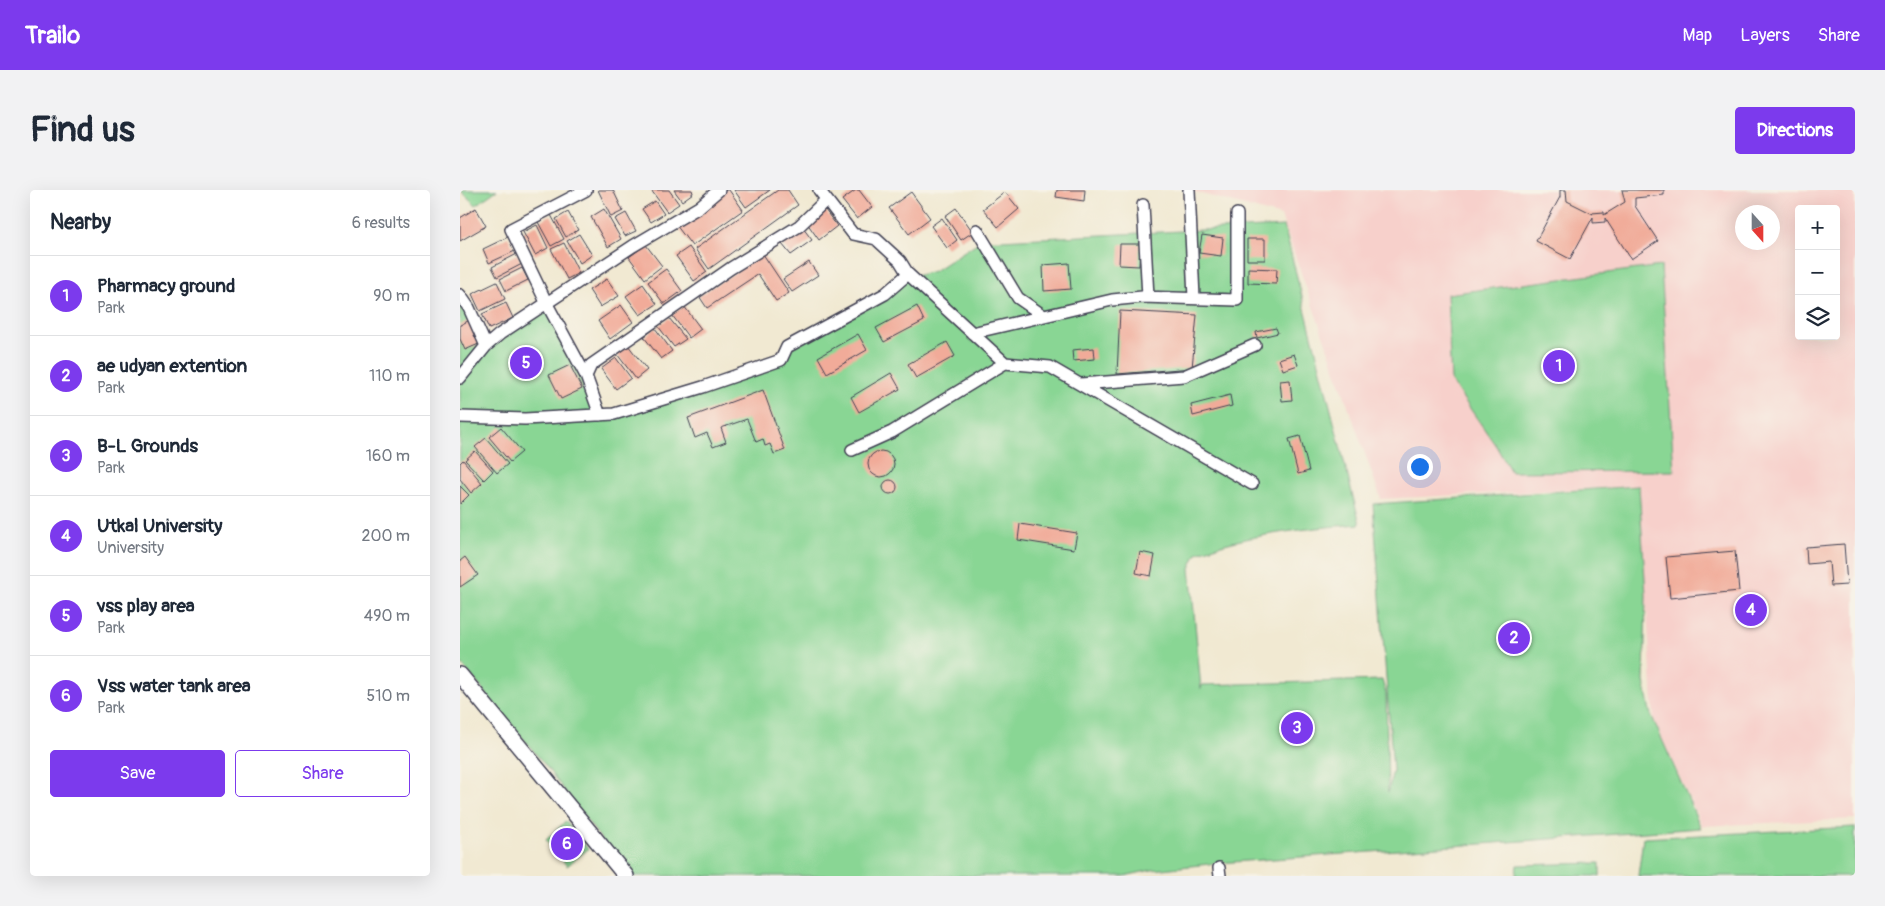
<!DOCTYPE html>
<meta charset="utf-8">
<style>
:root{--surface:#fff;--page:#f2f2f3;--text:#1f2937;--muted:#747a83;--line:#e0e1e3;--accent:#7c3aed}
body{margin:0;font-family:Pangolin,sans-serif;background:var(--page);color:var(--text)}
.controls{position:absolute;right:15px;top:15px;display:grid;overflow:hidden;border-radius:5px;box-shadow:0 5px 20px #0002}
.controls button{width:45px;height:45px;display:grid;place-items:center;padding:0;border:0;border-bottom:1px solid var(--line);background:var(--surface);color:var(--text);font:25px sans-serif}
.compass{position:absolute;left:1275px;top:15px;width:45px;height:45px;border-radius:50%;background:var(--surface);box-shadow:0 5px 20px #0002;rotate:159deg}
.you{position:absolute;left:959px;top:276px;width:18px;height:18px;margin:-12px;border:4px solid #fff;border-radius:50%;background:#1a73e8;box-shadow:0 0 0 8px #1a73e833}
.badge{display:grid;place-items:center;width:32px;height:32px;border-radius:50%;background:var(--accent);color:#fff;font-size:16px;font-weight:700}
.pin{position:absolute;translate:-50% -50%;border:2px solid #fff;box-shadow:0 1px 5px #0006}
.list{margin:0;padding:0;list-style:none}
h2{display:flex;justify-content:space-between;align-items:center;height:65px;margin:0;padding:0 20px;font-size:21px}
h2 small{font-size:16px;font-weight:400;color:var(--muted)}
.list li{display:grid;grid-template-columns:32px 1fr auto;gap:15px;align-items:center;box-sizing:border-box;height:80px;padding:0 20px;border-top:1px solid var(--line)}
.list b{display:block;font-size:19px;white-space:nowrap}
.list p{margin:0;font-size:16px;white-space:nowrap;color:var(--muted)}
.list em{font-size:16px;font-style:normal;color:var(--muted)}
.actions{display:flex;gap:10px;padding:15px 20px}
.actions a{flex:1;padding:11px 0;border:1px solid var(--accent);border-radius:5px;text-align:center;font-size:18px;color:var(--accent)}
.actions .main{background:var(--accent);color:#fff}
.icon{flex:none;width:28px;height:28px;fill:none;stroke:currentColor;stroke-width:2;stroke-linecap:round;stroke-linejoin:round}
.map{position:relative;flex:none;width:1395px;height:686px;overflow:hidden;border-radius:5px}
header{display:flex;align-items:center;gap:30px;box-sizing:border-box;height:70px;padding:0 25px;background:var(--accent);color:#fff}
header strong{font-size:24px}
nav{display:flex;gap:28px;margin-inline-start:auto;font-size:18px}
.intro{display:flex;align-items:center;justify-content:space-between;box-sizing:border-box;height:120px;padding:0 30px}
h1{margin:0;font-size:35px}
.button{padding:12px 22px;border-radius:5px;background:var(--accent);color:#fff;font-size:18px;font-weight:700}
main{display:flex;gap:30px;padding:0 30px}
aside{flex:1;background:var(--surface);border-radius:5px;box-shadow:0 5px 20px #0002}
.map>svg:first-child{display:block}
.built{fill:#f7d0cb;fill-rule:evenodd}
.green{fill:#89d694;stroke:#567c68}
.building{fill:#f1ab99}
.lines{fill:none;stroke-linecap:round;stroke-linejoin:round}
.minor-casing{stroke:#414052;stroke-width:14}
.tertiary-casing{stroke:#414052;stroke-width:18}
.minor{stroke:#fff;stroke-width:11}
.tertiary{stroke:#fff;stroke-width:15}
</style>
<header>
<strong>Trailo</strong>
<nav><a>Map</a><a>Layers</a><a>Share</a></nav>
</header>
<div class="intro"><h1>Find us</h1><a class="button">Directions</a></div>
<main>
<aside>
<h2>Nearby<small>6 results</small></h2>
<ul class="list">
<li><span class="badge">1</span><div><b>Pharmacy ground</b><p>Park</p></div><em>90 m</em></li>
<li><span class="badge">2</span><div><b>ae udyan extention</b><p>Park</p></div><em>110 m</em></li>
<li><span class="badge">3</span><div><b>B-L Grounds</b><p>Park</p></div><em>160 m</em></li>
<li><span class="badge">4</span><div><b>Utkal University</b><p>University</p></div><em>200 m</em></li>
<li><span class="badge">5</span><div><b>vss play area</b><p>Park</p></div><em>490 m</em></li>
<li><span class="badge">6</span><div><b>Vss water tank area</b><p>Park</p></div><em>510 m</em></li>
</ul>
<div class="actions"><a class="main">Save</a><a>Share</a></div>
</aside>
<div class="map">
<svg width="1395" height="686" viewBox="0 0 1395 686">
<rect width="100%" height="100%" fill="#f7f3e8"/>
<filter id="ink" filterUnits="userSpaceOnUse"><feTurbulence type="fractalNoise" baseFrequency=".02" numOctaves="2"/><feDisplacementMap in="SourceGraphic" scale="10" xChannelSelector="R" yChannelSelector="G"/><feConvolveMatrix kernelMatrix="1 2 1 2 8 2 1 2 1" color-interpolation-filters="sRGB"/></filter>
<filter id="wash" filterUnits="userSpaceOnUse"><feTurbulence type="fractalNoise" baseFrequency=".0096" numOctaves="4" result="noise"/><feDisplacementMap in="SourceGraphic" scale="20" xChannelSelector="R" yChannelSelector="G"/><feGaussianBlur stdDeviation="1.12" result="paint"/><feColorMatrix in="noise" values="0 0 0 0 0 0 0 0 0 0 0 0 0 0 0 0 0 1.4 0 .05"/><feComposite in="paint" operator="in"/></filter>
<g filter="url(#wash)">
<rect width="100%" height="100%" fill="#f1e9d2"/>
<!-- built -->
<path class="built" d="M728 0H1395V629L1242 636 1194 530 1179 296 921 309 821 26ZM1339 19H1376V146H1339ZM1282 22H1312V52H1282Z"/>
<!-- green -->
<path class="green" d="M0 0H37L16 15Z
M824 36 900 334C850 338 783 345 737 363L730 378 741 499 742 495 922 490 926 504 928 603 933 580 913 314 1179 296 1186 405 1184 491 1190 522 1241 638 759 673 692 680 664 686H169L85 575 0 472V231L122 230 316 175 329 159 447 88 474 81 520 51Z
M1201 76 1214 281 1051 282 1036 256 991 191 987 104Z
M0 105 26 156 0 189Z
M86 116 139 224 0 226V191L25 160Z
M106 631 128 659 107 676 86 650Z
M1395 637V686H1178L1183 648Z
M1140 673V686H1056L1057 675Z"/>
<g id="blocks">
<!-- building -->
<path class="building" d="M138 0H153L163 21 151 27Z
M191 0H209L219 14 207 22Z
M214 0H232L233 3 222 11Z
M265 0H269L283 20 232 56 216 35Z
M274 0H310L286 17Z
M318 0H328L338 15 249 79 235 59Z
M396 0H399L412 17 397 29 382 10Z
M597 0H625L624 11 596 7Z
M1100 0H1106L1107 11 1133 24 1132 23 1144 22V25L1165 12 1162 0H1204V5L1175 8V16L1198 51 1171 69 1145 28V32L1133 33V27L1110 69 1076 51 1100 7Z
M451 2 470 28 449 44 429 18Z
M545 2 559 19 538 37 523 19Z
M195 11 204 24 191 32 182 19Z
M16 18 26 36 0 51V28Z
M496 18 513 42 501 50 485 26Z
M144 19 161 49 148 57 131 27Z
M365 20 377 36 359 50 347 33Z
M108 22 118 40 106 47 96 29Z
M166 23 176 41 165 46 155 29Z
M91 25 104 49 91 56 78 32Z
M482 28 497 50 487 58 471 36Z
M77 35 88 58 75 65 63 42Z
M343 38 352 50 331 65 322 54Z
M119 44 132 65 120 73 107 51Z
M742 45 763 48 761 66 739 63Z
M48 47 55 61 29 73 23 59Z
M787 49H805V70H787Z
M104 53 119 83 107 89 91 59Z
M660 54H680L679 76 659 75Z
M186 55 202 76 185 89 169 67Z
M229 57 247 82 234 91 216 66Z
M57 64 62 74 37 87 32 77Z
M303 64 329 103 316 111 298 84 247 118 239 106Z
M349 72 358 85 332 102 323 89Z
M609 73 611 99 584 101 583 75Z
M62 78 68 90 46 101 40 89Z
M788 78 817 79 816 94 788 93Z
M206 79 222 101 204 114 188 92Z
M147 89 159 106 140 117 129 100Z
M37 92 45 109 20 121 12 104Z
M183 94 197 114 180 125 166 106Z
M46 113 53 128 29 139 22 124Z
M161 115 173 132 150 149 138 131Z
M224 116 241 139 229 148 212 125Z
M457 116 464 131 424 152 416 138Z
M660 121 737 125 732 178 657 184Z
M209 128 226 149 214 157 198 136Z
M10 130 21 153 5 160 0 149V135Z
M195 138 212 161 201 169 184 147Z
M816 138 818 143 797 148 796 142Z
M398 144 407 160 367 183 358 167Z
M487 152 495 166 456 188 448 174Z
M168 155 187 180 176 189 157 164Z
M634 158 635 169 613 171 612 160Z
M834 164 838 175 823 180 819 169Z
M156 168 171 188 156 199 141 179Z
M110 175 122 199 101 209 89 185Z
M431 183 440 199 399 222 391 207Z
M830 190 832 210 822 211 820 191Z
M303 200 325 260 314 264 310 254 305 256 303 249 296 252 287 229 261 238 266 252 253 257 247 243 235 248 228 228Z
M770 205 772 216 733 226 731 215Z
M41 237 62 262 50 272 29 247Z
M840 246 849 281 838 284 829 249Z
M26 248 48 274 37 283 15 257Z
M15 261 33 281 24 290 5 270Z
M408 274a13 13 0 1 1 26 0a13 13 0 1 1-26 0Z
M3 270 22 293 11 303 0 289V273Z
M423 297a7 7 0 1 1 14 0a7 7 0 1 1-14 0Z
M0 296 9 305 0 314Z
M560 334 617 343 614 359 558 350Z
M1384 354 1387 395 1371 396 1369 372 1347 374 1346 357Z
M1275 361 1279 401 1210 408 1206 367Z
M680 362 695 365 691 386 676 383Z
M5 367 18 385 0 397V371Z"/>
</g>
</g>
<g filter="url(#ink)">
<use href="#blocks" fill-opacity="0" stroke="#414052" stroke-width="1"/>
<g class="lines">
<!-- minor casing -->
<g class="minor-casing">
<path id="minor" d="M729 0 734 108
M683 15 688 107
M517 40 558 108 584 126
M0 105 9 118 26 156
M512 143 652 110 682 107 777 110V24
M545 173 590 177 792 294
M126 186 87 114 51 39 126 0
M0 188 26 156 40 144 173 56 239 17 259 0
M621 194 724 186 795 155
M140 225 126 186 131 175 271 78 339 36 366 10
M0 227 65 229 154 224 243 197 321 170 327 157 425 104 448 84 440 71 416 49 393 44 359 0
M392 260 432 242 545 173 448 84
M759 678 760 686"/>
</g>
<!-- tertiary casing -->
<g class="tertiary-casing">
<path id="tertiary" d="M0 485 166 686"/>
</g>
<!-- minor -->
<use href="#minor" class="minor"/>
<!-- tertiary -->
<use href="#tertiary" class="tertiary"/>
</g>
</g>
</svg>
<div class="controls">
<button>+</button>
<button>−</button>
<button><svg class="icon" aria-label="layers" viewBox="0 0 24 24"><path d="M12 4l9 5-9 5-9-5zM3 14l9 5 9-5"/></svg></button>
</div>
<svg class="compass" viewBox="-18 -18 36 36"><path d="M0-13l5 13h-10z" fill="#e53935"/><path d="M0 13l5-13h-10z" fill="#747a83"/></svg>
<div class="you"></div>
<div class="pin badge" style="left:1099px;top:176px">1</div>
<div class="pin badge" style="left:1054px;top:448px">2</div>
<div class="pin badge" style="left:837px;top:538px">3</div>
<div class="pin badge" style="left:1291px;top:420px">4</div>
<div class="pin badge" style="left:66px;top:173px">5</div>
<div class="pin badge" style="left:107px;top:654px">6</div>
</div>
</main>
